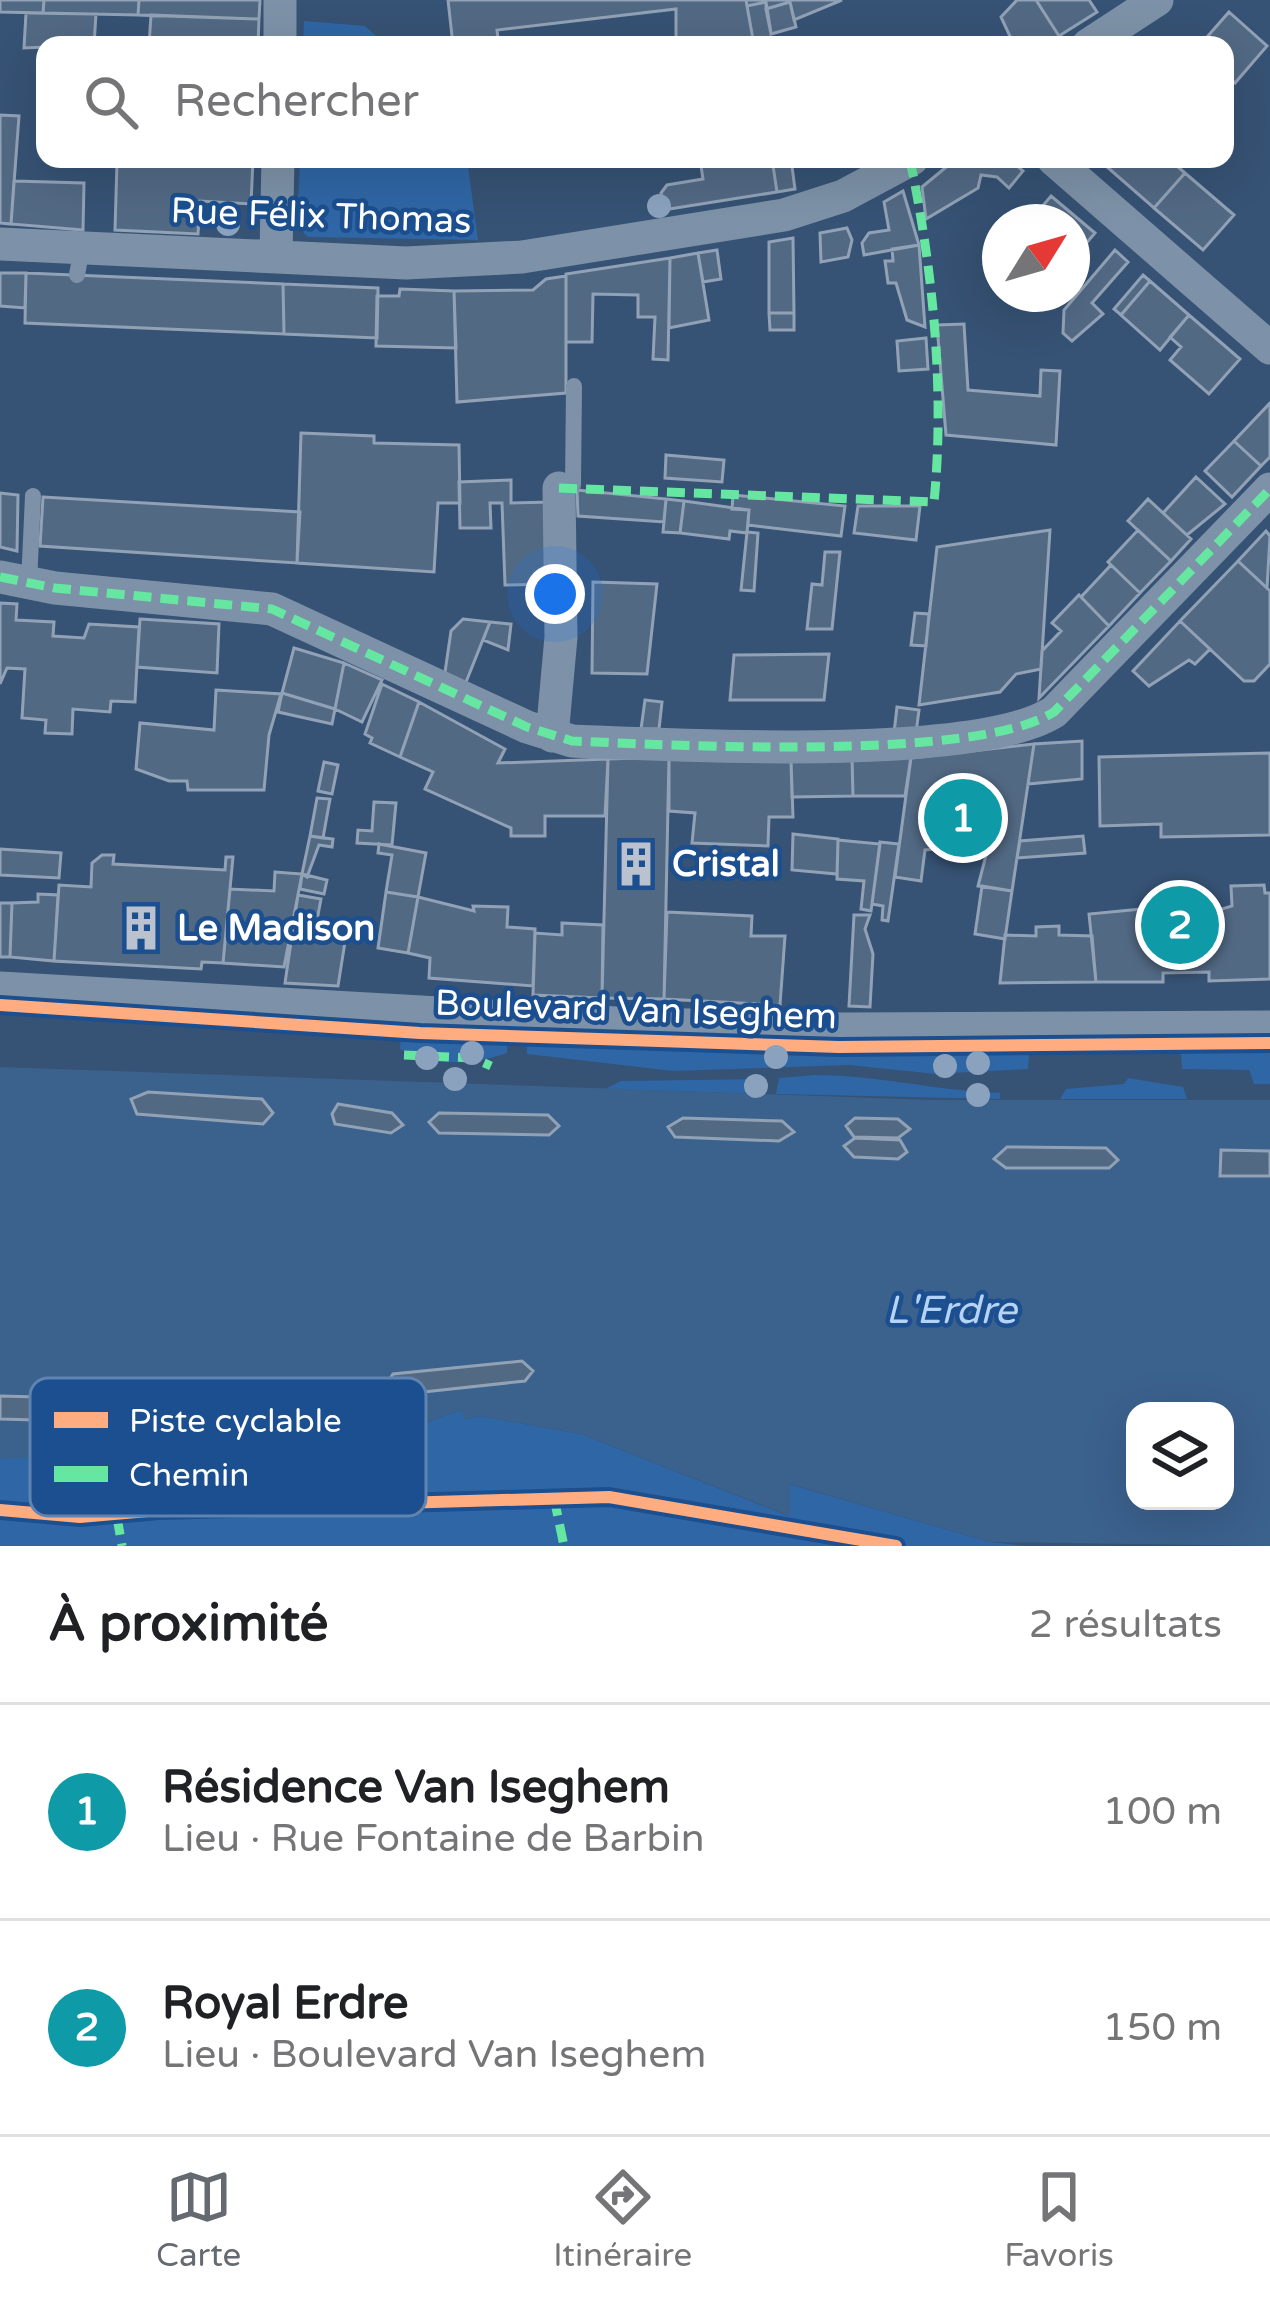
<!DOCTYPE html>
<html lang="fr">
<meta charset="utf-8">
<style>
:root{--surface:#fff;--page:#f6f6f6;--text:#202124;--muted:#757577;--line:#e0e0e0;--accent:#656970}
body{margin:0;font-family:"Varela Round",sans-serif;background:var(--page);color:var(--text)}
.controls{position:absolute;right:36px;bottom:36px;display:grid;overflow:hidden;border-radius:24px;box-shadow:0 12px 48px #0002}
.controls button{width:108px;height:108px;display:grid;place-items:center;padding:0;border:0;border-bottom:3px solid var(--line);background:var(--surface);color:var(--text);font:60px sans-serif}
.compass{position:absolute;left:982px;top:204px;width:108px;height:108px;border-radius:50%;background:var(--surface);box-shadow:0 12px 48px #0002;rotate:53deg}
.you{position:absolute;left:555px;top:594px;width:42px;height:42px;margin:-30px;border:9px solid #fff;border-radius:50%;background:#1a73e8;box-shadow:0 0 0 18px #1a73e833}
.badge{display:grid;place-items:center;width:78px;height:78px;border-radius:50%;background:var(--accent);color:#fff;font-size:39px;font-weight:700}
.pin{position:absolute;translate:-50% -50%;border:6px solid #fff;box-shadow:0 3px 12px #0006}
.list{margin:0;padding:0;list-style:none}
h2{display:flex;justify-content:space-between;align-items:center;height:156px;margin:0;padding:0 48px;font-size:51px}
h2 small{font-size:39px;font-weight:400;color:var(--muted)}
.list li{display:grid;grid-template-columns:78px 1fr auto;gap:36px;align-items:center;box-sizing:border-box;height:216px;padding:0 48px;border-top:3px solid var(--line)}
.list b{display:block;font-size:45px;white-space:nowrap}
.list p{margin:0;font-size:39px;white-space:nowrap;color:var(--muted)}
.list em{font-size:39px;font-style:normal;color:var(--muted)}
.icon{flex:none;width:66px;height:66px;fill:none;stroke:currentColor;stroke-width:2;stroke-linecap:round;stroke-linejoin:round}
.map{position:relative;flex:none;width:1270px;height:1546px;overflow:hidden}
.search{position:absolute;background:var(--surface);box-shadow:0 12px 48px #0002;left:36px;right:36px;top:36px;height:132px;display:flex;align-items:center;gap:30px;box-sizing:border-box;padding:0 42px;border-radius:24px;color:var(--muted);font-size:45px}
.sheet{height:588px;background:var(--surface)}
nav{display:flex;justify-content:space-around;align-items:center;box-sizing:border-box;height:168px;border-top:3px solid var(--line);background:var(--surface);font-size:33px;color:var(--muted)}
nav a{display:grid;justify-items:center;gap:6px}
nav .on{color:var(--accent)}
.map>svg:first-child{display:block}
.green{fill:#2f66a5}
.water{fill:#3b618d;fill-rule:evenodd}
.building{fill:#526984;stroke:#92a2b6;stroke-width:3}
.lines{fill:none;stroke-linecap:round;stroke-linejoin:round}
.service{stroke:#7d92a8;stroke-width:16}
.minor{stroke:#7d92a8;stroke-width:33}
.quiet{stroke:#66e7a1;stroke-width:9;stroke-dasharray:18 9;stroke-linecap:butt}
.cycleway-casing{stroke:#1b4f8f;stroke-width:20}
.cycleway{stroke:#ffac80;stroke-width:12}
.tree{fill:#8aa2be}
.labels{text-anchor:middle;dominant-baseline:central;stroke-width:9;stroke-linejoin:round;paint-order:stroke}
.street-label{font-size:36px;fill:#fff;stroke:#1b4f8f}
.poi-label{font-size:36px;font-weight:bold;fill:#fff;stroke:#1b4f8f;text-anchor:start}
.water-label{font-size:39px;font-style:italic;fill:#b5d3f5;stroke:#1b4f8f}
.key{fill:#1b4f8f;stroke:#5f84b1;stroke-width:3}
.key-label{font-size:33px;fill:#fff}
</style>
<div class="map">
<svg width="1270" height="1546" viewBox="0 0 1270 1546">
<rect width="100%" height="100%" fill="#365274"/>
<!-- green -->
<path class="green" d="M304 21 365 26 386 45H303Z
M300 159H467L478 240 308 237 297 226Z
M401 1035 507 1042V1053C471 1066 434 1066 400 1049Z
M527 1042 1029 1055 1028 1069 936 1074 849 1065 673 1071 527 1054Z
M1270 1051V1084H1254L1249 1070 1182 1069 1181 1053Z
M815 1075C878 1075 937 1091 1000 1093V1099L776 1094 779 1078Z
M1128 1078 1183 1087 1187 1099H1060L1066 1089 1124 1084Z
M761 1079 762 1094 605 1089 621 1081Z
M461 1410 465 1419 480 1416 581 1434 789 1516V1484L990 1542 1026 1546H0V1443L214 1448 315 1463Z"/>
<!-- water -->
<path class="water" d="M0 1067 930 1100H1270V1546L990 1542 790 1484V1516L581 1434 480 1416 464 1419 461 1410 315 1463 214 1448 0 1459ZM1135 1411H1225V1501H1135Z"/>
<!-- building -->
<path class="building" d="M0 0H44L43 13 0 12Z
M44 0H139L138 15 43 13Z
M139 0H260L259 19 138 15Z
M448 0H746L754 45H676V9L497 30 498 39 453 45Z
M746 0H842L794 20 790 2 766 9V2L747 6Z
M1017 0H1036L1059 36 1045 45H1014L1001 17Z
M1036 0H1089L1097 12 1059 36Z
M766 2 773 45H754L747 6Z
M790 2 796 27 771 34 766 9Z
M1229 12 1267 46 1235 83 1225 74V45H1200Z
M26 13 96 14 94 45 24 48Z
M151 15 259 19 258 45H149Z
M0 115 19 116 11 224 0 223Z
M145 159H253L251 204 200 201 198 234 115 230 117 162Z
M700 159H772L777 192 663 210 661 193 667 185 703 179Z
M772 159H791L795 189 777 192Z
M956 159H1009L1023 171 1009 188 997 177 981 175 978 188 926 219 922 187Z
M1112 159H1169L1185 173 1154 208 1106 166Z
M1185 173 1234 215 1203 250 1154 208Z
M14 181 84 183 83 230 11 224Z
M903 191 919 245 864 255 862 243 869 233 889 230 884 202Z
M1051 196 1095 233 1072 260V222H1029Z
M847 228 852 240 848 257 821 262 820 233Z
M793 238 794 313H769V242Z
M919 245 925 327 907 320 896 283H888L885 261H893L892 249Z
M717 250 721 279 703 282 698 253Z
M1115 250 1128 262 1092 303 1103 314 1072 341 1063 333 1064 310Z
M698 253 709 320 669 328 670 258Z
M670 258 668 360 653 359 655 317H638V295L593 294 592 342H566V274Z
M0 273H26L25 308 0 306Z
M26 273 283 284 284 334 25 323Z
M1143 275 1150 281 1121 315 1114 309Z
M566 276V393L457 402 454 291 533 290 546 279Z
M1150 281 1189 315 1160 350 1121 315Z
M283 284 378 288 377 338 284 334Z
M400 289 454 291 456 348 376 346 377 296H399Z
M769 313H794V330H770Z
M1189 315 1240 359 1209 394 1170 360 1181 347 1170 337Z
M964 324 968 390 1040 396 1041 370 1060 371 1056 445 946 435 937 325Z
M926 338 928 369 899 371 897 341Z
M1270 403V457L1261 466 1234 441Z
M301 433 374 436V443L459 445 460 503H438L434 572 297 563Z
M1234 441 1261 466 1232 497 1205 471Z
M666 455 724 460 722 482 665 478Z
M1196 477 1225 504 1187 535 1163 513Z
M511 480V503L551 502 554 584 505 585 502 503H490L491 528H460L459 482Z
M577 490 666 499 664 522 578 516Z
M0 493 18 495 17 551 0 547Z
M733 495 845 506 841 536 748 525 749 510 732 509Z
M43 497 300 512 297 563 40 546Z
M666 499 684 501 680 533 663 532Z
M1148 499 1191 539 1171 561 1128 521Z
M684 501 749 510 747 533 730 531 729 539 680 533Z
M858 506H920L916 540 854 533Z
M1050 530 1041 669 1016 674 1000 692 919 705 937 547Z
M1138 530 1171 561 1140 593 1108 562Z
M1266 531 1270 536 1267 588 1238 561Z
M747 532 758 533 754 591 741 590Z
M825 552H840L832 629H807L812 584 822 585Z
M1238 561 1270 591V664L1254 681H1244L1180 621Z
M1111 565 1140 593 1109 626 1081 597Z
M593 582 657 584 647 674 592 673Z
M1079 595 1109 626 1039 698 1042 651 1061 631 1052 623Z
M0 603 17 604 16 620 54 622 53 636 84 638 89 624 139 627 135 702 111 701 110 712 73 709 72 734 45 733 46 720 22 718 25 669 7 668 0 684Z
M915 613 929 614 926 646 911 645Z
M140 619 219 624 217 673 137 667Z
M463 619 490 622 464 687 444 679 451 631Z
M1180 621 1210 649 1195 664 1189 660 1149 686 1133 671Z
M490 622 511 624 508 650 483 640Z
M294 648 344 663 335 709 282 693Z
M829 654 824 700H730L734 655Z
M344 663 382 680 362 722 335 709Z
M382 684 419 702 400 757 370 743 372 738 365 734Z
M216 690 281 694 269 735 264 790H188L187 781H169L136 769 140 723 214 730Z
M282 693 335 709 332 724 278 712Z
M645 700 662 702 659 729H641Z
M419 702 505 749 498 763 608 759 605 816H545V836H511V828L425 789 433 772 400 757Z
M897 707 919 710 916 733H894Z
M1082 741V779L1028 784 1034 744Z
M1034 744 1012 891 978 886 989 844 925 850 921 881 895 877 911 758Z
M1270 753V835L1161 837V824L1100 826 1099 757Z
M669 757 791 760 793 817H769L768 846 692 843 695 813 669 811Z
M669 757 664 999 602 998 608 759Z
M911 757 905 796H853L852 758Z
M852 758 853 796 792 797 791 760Z
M324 762 338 765 332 794 318 791Z
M317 798 330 799 323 838 310 836Z
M374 802 396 803 392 845 357 843 358 830 372 831Z
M793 834 838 839 837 874 792 870Z
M310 836 333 839 332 847 319 845 307 877 302 874Z
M1083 836 1085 853 1017 858 1020 841Z
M838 840 880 844 871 911 861 909 864 881 837 879Z
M880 842 899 844 888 921 882 920 883 906 872 904Z
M379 844 426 853 418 897 386 892 392 855 378 853Z
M0 849 61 853 59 878 0 875Z
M102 855H114L113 864 225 870 226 857H233L223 963 202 962 201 969 54 961 59 885 91 887 92 863Z
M275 872 302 874 284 967 223 963 230 889 274 891Z
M302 874 327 880 324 894 300 889Z
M1264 885 1265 893H1270V979L1209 981V972L1163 973V982H1096L1089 914 1163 907V912L1219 910 1232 906 1231 886Z
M982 886 1012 891 1005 939 975 934Z
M386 892 418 897 408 953 378 948Z
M38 894 58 895 54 961 10 957 12 903 38 902Z
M298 895 321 899 314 936 345 942 338 986 285 983Z
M418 897 474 911 473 906 508 907 507 927 535 929 533 986 429 978 430 958 408 953Z
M0 903H12L10 957H0Z
M667 912 752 916 751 936H785L780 1005 664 999Z
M854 915H870L865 929 873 954 870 1007 849 1006Z
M562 923 603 925 602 998 533 995 535 933 562 935Z
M1059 926V935L1092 936 1096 982 1000 983 1005 935 1036 936V927Z
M148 1092 262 1099 273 1113 263 1124 137 1114 131 1099Z
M338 1104 392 1113 403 1125 391 1133 335 1124 332 1114Z
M439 1113 548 1115 559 1126 549 1135 439 1133 429 1122Z
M683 1118 782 1121 794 1132 779 1141 675 1137 668 1127Z
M855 1118 898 1119 910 1129 898 1138 854 1137 846 1126Z
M855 1138 900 1140 907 1152 898 1159 854 1157 844 1146Z
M1106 1148 1118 1160 1109 1168H1006L994 1159 1007 1147Z
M1221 1150 1270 1151V1176H1220Z
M522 1361 533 1371 525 1381 396 1395 385 1387 393 1374Z
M0 1396 38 1397 44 1414 35 1420 0 1419Z"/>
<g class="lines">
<!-- service -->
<path class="service" d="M77 275 82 247
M573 485 574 386
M29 583 33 496"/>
<!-- minor -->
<path class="minor" d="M280 45V0
M1088 45 1157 0
M1053 159 1270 348
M0 244 406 263 522 257 784 215 843 196 912 159
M276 254 278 159
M0 577 55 588 272 609 527 727 572 741C674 745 975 762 1054 712L1270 489
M552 736 561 637 559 488
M0 988 616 1023 840 1029 1270 1027"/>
<!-- quiet -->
<path class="quiet" d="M559 488 934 502C945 391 933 269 910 160
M0 577 55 588 272 609 527 727 572 741C674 745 975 762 1054 712L1270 489
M404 1055 473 1058 491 1066
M554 1498 564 1546
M117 1517 122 1546"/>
<!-- cycleway casing -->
<g class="cycleway-casing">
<path id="cycleway" d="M0 1005 420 1033 839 1047 1270 1043
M0 1510 80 1517 159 1510 609 1497 896 1546"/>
</g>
<!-- cycleway -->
<use href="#cycleway" class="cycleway"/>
</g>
<!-- trees -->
<g class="tree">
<circle cx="659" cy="206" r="12"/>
<circle cx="228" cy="224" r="12"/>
<circle cx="472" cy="1053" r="12"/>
<circle cx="776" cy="1057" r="12"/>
<circle cx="427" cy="1058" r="12"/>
<circle cx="978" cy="1063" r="12"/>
<circle cx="945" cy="1066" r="12"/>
<circle cx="455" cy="1079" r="12"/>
<circle cx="756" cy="1086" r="12"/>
<circle cx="978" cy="1095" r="12"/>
</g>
<!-- icons -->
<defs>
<g id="building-bare" transform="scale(3.6)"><path d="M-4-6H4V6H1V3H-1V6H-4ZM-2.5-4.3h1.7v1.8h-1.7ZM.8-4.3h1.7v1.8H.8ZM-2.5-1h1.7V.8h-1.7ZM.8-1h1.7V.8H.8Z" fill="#b9c2ce" stroke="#1b4f8f" stroke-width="2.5" paint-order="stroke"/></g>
</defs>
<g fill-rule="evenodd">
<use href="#building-bare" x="636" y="864"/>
<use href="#building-bare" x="141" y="928"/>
</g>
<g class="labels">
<!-- street labels -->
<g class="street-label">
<text transform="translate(321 216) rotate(2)">Rue Félix Thomas</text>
<text transform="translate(636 1010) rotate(2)">Boulevard Van Iseghem</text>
</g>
<!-- poi labels -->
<g class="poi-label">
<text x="672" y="864">Cristal</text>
<text x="177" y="928">Le Madison</text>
</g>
<!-- water labels -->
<g class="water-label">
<text x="951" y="1310">L'Erdre</text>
</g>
</g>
<!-- legend -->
<rect x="30" y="1378" width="396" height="138" rx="18" class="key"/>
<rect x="54" y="1412" width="54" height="16" fill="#ffac80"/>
<rect x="54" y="1466" width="54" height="16" fill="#66e7a1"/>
<g class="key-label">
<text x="129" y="1432">Piste cyclable</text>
<text x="129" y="1486">Chemin</text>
</g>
</svg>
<div class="controls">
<button><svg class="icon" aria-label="layers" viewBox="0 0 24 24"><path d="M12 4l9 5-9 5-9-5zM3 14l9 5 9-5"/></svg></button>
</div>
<svg class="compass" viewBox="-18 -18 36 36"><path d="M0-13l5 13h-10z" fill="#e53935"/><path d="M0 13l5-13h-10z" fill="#757577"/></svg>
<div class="you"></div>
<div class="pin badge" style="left:963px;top:818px;background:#0f9aa8">1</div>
<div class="pin badge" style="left:1180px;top:925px;background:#0f9aa8">2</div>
<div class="search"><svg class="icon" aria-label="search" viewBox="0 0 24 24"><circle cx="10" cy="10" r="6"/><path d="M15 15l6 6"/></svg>Rechercher</div>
</div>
<section class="sheet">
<h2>À proximité<small>2 résultats</small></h2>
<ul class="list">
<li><span class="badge" style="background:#0f9aa8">1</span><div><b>Résidence Van Iseghem</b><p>Lieu · Rue Fontaine de Barbin</p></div><em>100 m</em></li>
<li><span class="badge" style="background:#0f9aa8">2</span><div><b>Royal Erdre</b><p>Lieu · Boulevard Van Iseghem</p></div><em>150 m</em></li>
</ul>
</section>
<nav>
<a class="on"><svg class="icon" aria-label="map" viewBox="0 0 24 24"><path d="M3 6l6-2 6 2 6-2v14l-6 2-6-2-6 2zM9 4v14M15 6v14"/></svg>Carte</a>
<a><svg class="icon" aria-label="directions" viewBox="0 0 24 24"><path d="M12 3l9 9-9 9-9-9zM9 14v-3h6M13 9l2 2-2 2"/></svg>Itinéraire</a>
<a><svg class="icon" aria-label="saved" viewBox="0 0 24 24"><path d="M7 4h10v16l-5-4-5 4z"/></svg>Favoris</a>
</nav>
